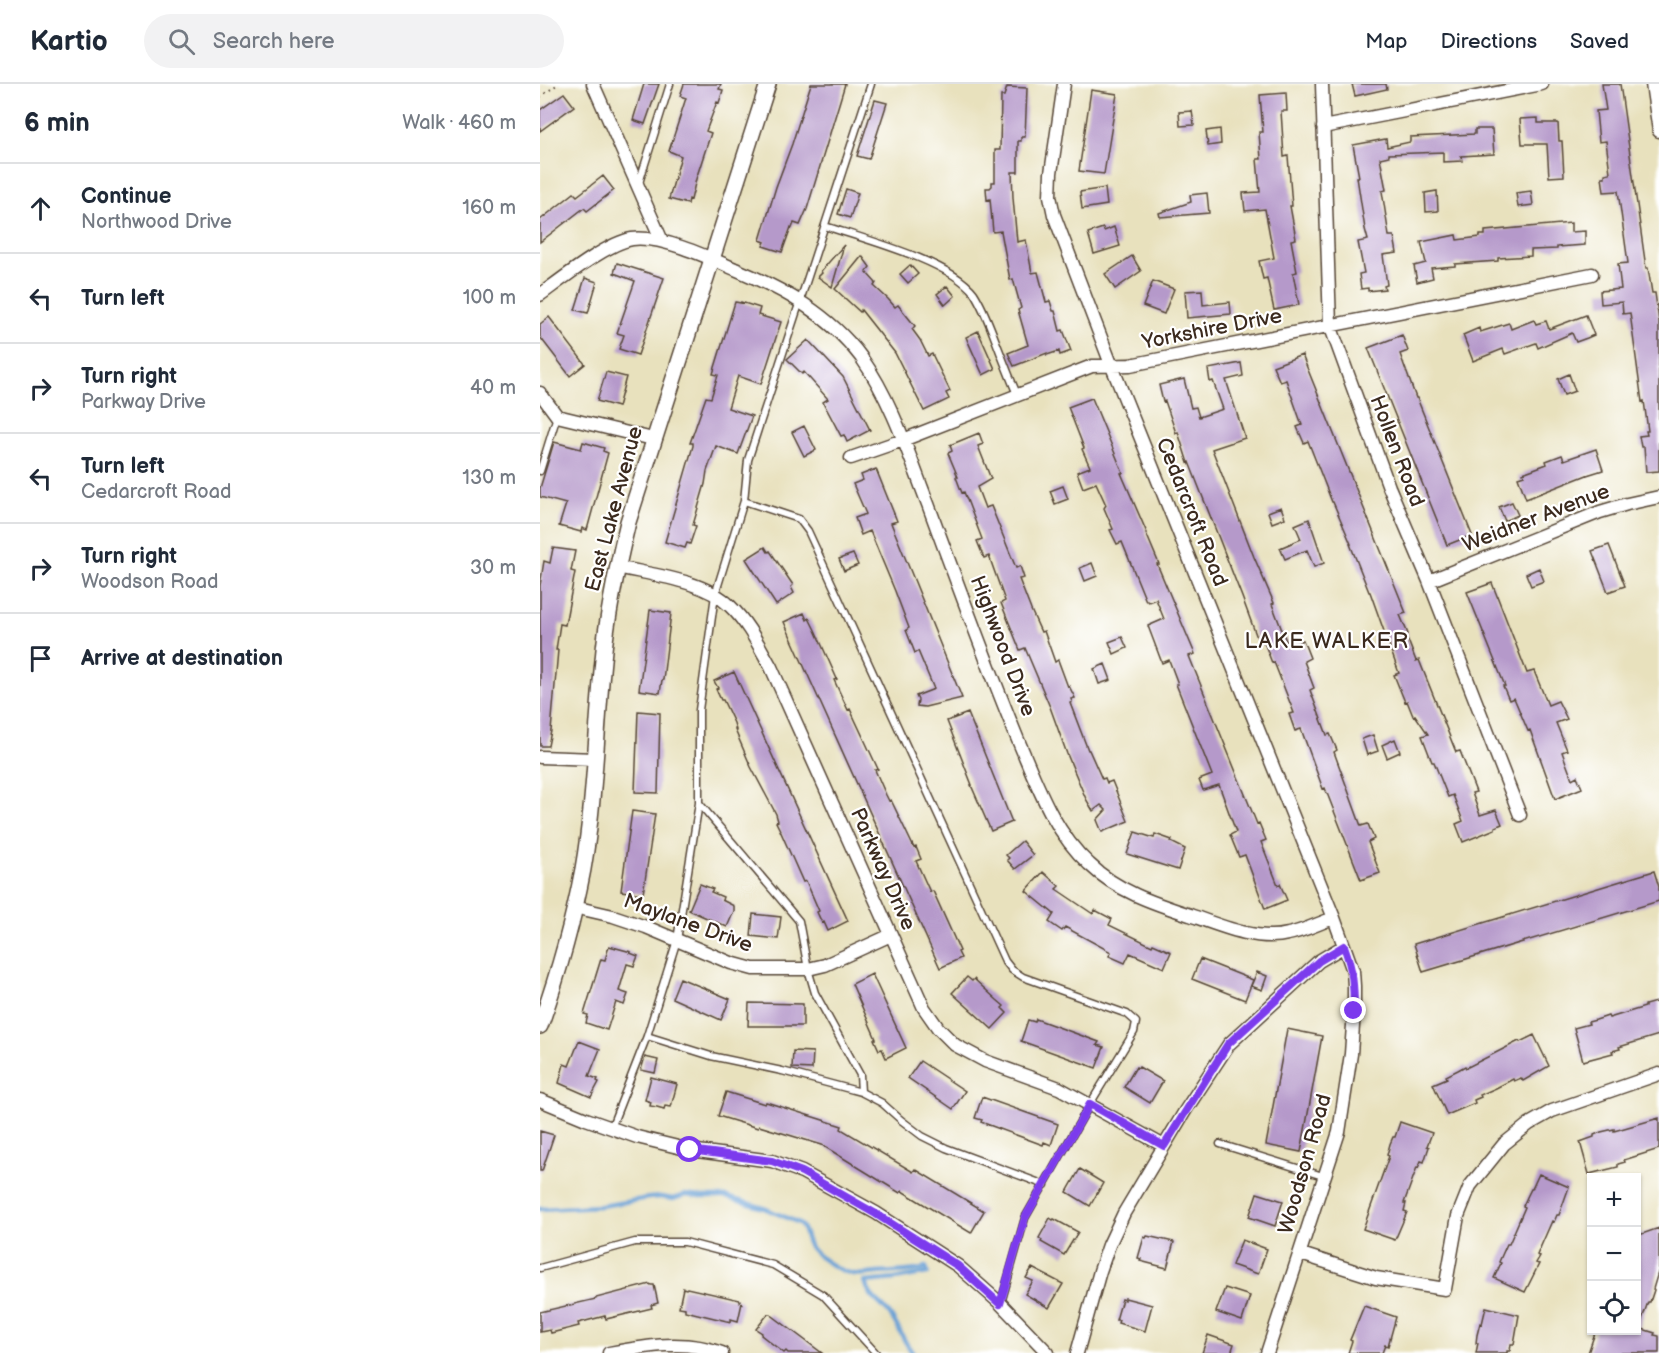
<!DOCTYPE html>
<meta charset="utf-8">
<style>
:root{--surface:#fff;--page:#f2f2f3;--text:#1f2937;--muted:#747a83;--line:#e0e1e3}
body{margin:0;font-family:"Balsamiq Sans",sans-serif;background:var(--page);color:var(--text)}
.controls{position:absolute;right:18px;bottom:18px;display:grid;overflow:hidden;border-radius:0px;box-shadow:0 2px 4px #0004}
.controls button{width:54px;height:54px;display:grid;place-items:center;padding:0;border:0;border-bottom:2px solid var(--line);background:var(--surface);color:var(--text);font:30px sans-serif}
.stop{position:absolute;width:18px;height:18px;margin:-14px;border:4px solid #7c3aed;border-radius:50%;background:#fff}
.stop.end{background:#7c3aed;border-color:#fff;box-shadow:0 2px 6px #0008}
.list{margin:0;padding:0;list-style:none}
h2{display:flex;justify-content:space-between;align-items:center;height:78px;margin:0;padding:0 24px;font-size:26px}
h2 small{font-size:20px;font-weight:400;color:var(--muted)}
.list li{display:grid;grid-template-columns:39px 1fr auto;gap:18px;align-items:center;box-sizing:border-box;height:90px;padding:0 24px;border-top:2px solid var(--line)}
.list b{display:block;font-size:22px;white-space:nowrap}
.list p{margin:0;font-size:20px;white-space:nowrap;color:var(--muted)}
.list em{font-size:20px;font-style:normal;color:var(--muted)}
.icon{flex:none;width:33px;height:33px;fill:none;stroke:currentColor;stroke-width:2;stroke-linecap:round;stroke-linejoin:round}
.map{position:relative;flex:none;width:1119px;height:1269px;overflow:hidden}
header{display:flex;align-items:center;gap:36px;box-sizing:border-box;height:84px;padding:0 30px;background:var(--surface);border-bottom:2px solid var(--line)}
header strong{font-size:28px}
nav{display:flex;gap:33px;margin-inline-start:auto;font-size:21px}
.search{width:420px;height:54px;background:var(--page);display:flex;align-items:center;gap:15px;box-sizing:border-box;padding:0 21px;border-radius:33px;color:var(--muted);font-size:22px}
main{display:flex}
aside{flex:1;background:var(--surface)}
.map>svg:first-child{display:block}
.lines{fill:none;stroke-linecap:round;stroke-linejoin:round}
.stream{stroke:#659ed3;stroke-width:4.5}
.building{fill:#b599ca}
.service-casing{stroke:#554536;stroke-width:9}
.minor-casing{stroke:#554536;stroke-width:15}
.tertiary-casing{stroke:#554536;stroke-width:18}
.path{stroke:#554536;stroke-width:2;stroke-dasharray:1.5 4.5;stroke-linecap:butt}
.service{stroke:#fff;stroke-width:6}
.minor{stroke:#fff;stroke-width:12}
.tertiary{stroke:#fff;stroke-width:15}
.route{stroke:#7c3aed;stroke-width:8}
.labels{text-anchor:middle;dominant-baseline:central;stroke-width:4.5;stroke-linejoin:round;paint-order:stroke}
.street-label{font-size:21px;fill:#3b2a1e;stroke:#fff}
.neighbourhood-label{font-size:22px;letter-spacing:1.5px;fill:#3b2a1e;stroke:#fff}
</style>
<header>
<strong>Kartio</strong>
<div class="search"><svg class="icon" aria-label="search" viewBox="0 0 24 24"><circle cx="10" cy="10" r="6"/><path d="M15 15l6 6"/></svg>Search here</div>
<nav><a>Map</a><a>Directions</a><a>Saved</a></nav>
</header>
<main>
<aside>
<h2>6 min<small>Walk · 460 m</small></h2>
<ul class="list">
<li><svg class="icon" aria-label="ahead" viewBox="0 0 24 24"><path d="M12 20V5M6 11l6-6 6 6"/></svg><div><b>Continue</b><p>Northwood Drive</p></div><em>160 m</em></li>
<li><svg class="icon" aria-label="left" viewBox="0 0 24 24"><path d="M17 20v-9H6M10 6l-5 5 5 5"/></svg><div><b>Turn left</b></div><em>100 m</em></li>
<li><svg class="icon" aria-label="right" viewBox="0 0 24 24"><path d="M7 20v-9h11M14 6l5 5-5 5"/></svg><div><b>Turn right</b><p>Parkway Drive</p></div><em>40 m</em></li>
<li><svg class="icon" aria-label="left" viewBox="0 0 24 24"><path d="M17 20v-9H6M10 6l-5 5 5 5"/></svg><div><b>Turn left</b><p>Cedarcroft Road</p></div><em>130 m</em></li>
<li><svg class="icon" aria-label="right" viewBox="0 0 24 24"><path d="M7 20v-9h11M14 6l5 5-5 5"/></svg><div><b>Turn right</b><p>Woodson Road</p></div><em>30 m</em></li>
<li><svg class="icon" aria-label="arrive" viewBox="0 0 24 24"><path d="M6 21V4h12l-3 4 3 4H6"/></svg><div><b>Arrive at destination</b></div></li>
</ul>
</aside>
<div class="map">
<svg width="1119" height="1269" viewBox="0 0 1119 1269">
<rect width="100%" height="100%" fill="#fff"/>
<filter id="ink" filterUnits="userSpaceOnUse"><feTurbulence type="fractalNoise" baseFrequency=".0167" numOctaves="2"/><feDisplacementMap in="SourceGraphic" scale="12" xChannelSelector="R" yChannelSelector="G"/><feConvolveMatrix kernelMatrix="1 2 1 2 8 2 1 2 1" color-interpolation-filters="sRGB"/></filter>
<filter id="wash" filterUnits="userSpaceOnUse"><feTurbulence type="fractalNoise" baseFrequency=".008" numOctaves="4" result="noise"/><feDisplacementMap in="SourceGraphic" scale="24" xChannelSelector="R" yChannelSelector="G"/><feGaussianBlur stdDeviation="1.35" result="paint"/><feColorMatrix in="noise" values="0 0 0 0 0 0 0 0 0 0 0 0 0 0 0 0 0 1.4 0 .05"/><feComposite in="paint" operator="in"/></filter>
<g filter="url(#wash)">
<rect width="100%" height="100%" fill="#e8e1bd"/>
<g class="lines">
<!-- stream -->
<path class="stream" d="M0 1125 61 1122 109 1114 121 1113 133 1115 145 1111 160 1113H186L224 1124 259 1139C267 1147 264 1156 271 1164 280 1175 296 1185 309 1189 318 1192 328 1190 337 1189 354 1188 367 1188 383 1185L384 1183H386V1185H387L388 1189 355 1195 325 1198C331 1216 338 1216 348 1228 358 1240 362 1256 373 1269"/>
</g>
<g id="blocks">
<!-- building -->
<path class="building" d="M104 0H119L105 40 93 36Z
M144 0H181L179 5 183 6 179 19 177 18 166 47 171 49 156 95 151 116 149 115 148 120 129 115 141 72 129 67 146 14 140 12Z
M271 0H305L267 125 260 141 254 139 252 144 251 143 242 168 223 162 225 158 220 156 236 103 252 60Z
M812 0H846L847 5 815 12Z
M1062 0H1080L1106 184H1108L1112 209H1115L1119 238V387L1106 388 1104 363H1101L1099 352 1107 351 1106 347H1108L1104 317 1102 318 1090 229 1083 230 1082 218 1061 220 1060 207 1081 205 1078 180 1088 179 1078 107 1064 108 1062 93H1065V90L1070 89 1066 57 1059 58 1056 27 1066 26Z
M467 3 487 4 485 53H481V57H478V88H472L473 114 477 158 486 156 492 189 498 188 506 218 510 217 513 227H515L520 247 523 246 531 267 520 271 519 267 507 271V269L474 282 468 269 488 261 478 226 481 224 473 195 470 196 461 147 453 148 450 115 447 116 446 104H450L452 102V98H455V66H460L461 12H464Z
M551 6 577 10 564 90 539 87Z
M24 9 34 22 0 47V26Z
M746 9 747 27H741L744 73 748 72 752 122H750L756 155 751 156 757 188 753 189 759 221 734 226 727 194 723 195 719 177 734 174 725 125 705 127 703 109 720 108 717 75H721L719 48H723L720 11Z
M335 16 347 19 329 75 317 72Z
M652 27 654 41 640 42 639 28Z
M998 34V39H1018L1019 57H1022L1024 92 1009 93 1007 60H982L980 35Z
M680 45 681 60 668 62 666 47Z
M935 45H952L954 70 921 72 922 77 903 78V68L849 70V72L840 74 846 106 842 107 849 152H854L857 169 843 171 847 201 844 202 845 205 828 207V204L821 205 819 190 824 189 818 158 828 156 825 145 817 93H819L813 61 846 55 847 63 870 58V53L935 50Z
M63 92 74 106 47 127 44 124 0 158V136L34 109 37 112Z
M565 104 567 121 542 125 540 108Z
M306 105 318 109 310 134 298 130Z
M897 107 898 127 886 128 885 109Z
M991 107 993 121 978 123 976 109Z
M667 109 669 129 620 133 619 129 651 118 650 111Z
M1031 139V148L1045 147V161L1017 163V165L991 166V172L958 174V177L915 180V182L891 184 893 194 877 198 874 182 886 179 881 158 916 151 917 156 940 153V151H945V147Z
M574 143 580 162 554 170 548 149 563 144 564 147Z
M304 161 292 203 278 193 282 189 281 187Z
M322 172 330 183 326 188 336 199 334 202 348 215 355 223 358 221 375 242 372 245 380 256 388 272 392 270 410 307 406 309 409 315 384 327 355 269 321 226 320 228 295 205Z
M592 172 601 187 575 205 565 190Z
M77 179 124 194 98 271 79 265 84 251 77 249 95 197 74 189Z
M370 181 378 190 368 199 360 190Z
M45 194 57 198 48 229 35 226Z
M613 197 634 205 624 230 603 222Z
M407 202 415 212 405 221 397 210Z
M662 206 663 221 690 218 691 230 647 234 645 207Z
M195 218 201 219V218L220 224 218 231 241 238 221 300 198 292 188 324 212 332 198 370 176 362 167 387 165 400 153 441 156 442 150 460 147 459 145 464 125 458 153 362V359H150L166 313 171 314 178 291 173 290Z
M1046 231 1054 251 1047 254 1036 258 1032 249 998 264 996 259 965 270 963 265 933 277 923 251 939 244 940 248 969 239 971 245 994 236 996 240 1006 237 1009 245Z
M9 233 45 280 30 292 0 253V240Z
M438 247 455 285 443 291 426 253Z
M862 251 868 267 860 270 876 314H877L932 451 907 461 828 264Z
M268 256 303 293 330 346 307 358 304 351 301 352 283 318 288 315 264 288 262 290 247 275Z
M762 271 866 529 860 531 868 550 866 551 876 577 879 576 916 668 920 667 936 708 932 709 940 731 956 726 962 740 955 743V745L923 758 916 740 923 737 913 711 908 713 894 678H892L882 652 888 650 875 631 873 632 867 617 865 618 854 591 859 589 830 508H829L810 460H811L793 418H792L768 357 764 359 757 343 762 341 746 296 740 298 733 282Z
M701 279 703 292 686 296 705 354 672 365 714 473 734 519 732 520 748 562 763 556 770 574 764 577 774 604 770 606 787 651 790 650 797 666 794 668 821 742 828 740 834 755 828 758 840 789 821 796 785 704 783 705 761 645 755 647 749 630 754 629 734 578 732 579 724 558 719 559 702 513 649 378 648 379 638 348 636 349 625 317 623 318 619 301 644 295 651 324 656 323 659 333 683 325 673 297 670 298 668 285Z
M66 288 86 293 78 323 57 317Z
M1029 290 1035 307 1024 311 1018 295Z
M552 314 583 389H581L607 449H606L619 480H617L655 570 649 572 717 740 719 739 726 756 721 758 738 801 740 800 747 816 725 825 705 771 699 773 690 751 696 748 679 701 663 706 659 696 672 691 636 600H638L629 576 622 579 608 542 624 535 616 515 608 518 607 516 606 517 582 458 577 460 570 446 573 445 564 424 566 421 556 399 543 404 537 388 550 383 542 365 544 364 528 323Z
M264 342 276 366 264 372 252 348Z
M439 349 443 360 438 362 451 395 437 403 445 424 451 422 476 484 480 482 484 494 479 495 491 526 501 548 504 547 515 578 518 576 528 603 529 602 535 614 531 615 532 618 530 619 548 666H549L562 695 565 694 567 699 572 697 588 737 562 748 557 736 566 726 561 721 553 727 546 715 527 670 510 623 485 564 480 566 461 519 465 517 449 472 444 474 437 457 442 455 424 408 422 409 416 393H418L408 369 412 367 410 361Z
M14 358 41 365 43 358 64 364 63 367 68 369 47 446 42 444 41 448 19 442 26 420 0 413V404Z
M1056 365 1063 386 1047 391 986 415 978 393 984 391 983 389 1007 380 1006 377 1022 371 1024 376Z
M336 385 357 437 351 439 422 614 385 623 377 622 378 616 376 612 394 605 378 567 375 569 366 546 369 544 355 507 330 447 321 451 315 434 326 430 313 400 323 396 321 391Z
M523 402 528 415 515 420 510 407Z
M972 418 978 431 965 437 959 423Z
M741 423 745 434 732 439 728 428Z
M769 435 784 479 774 483 767 466 745 475 740 464 761 455 755 441Z
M1069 461 1085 502 1068 508 1052 467Z
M225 463 228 468 230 467 253 501 251 503 254 509 236 521 206 475Z
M13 464 35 467 31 487 35 488 25 541 20 540 16 566H18L11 647 8 662H0V502L4 477 10 479Z
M313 470 318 481 304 487 299 475Z
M552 479 557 492 545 497 540 484Z
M999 484 1004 497 991 502 986 490Z
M952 499 987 589 994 587 1008 621 1018 617 1027 635 1016 639 1027 666 1022 668 1032 695 1037 692 1042 704 1015 715 990 646 988 647 974 614 969 616 963 602H965L927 508Z
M110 526 131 529 123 596H122L120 609 99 606Z
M264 529 267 536 269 534 275 546 297 595 294 596 308 626 310 625 338 685 335 686 346 711 349 717 351 716 374 764 376 763 381 775 376 777 390 808 393 807 420 867 418 868 421 874 400 884 244 538Z
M582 553 587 564 574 570 569 558Z
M565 580 571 596 559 600 554 585Z
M194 588 308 837 288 847 284 838 282 839 277 828 279 827 266 797 263 798 239 744 236 738 238 737 236 730 211 683 195 646H196L194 639 183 616H181L176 605 178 604 174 597Z
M98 627 120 629 118 709 95 708Z
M428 629 472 738 451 747 431 701H432L407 637Z
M833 651 838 667 827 671 822 655Z
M855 655 860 668 847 674 842 661Z
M92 727 115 730 103 810 81 807Z
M595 748 614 754 615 750 632 756 631 758 645 765 638 786 587 770Z
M482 757 493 771 475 785 467 776 469 774 466 771Z
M1114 787 1119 803V817L883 888 874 860Z
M503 788 519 802 516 805 553 830 555 826 572 835 569 841 612 862 613 860 631 868 624 884 590 869 585 879 569 872 571 868 525 843 522 847 509 838 514 830 486 807Z
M160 800 173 805 171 808 183 813 182 816 194 822V827L187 843 149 826Z
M213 830 241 833 238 855 211 852Z
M69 862 91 868 90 869 98 872 94 882 87 880 79 907 88 910 84 921 76 918 67 946 46 939 48 931 44 930 61 875 65 876Z
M660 875 713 896 705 916 652 895Z
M717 888 727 892 722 906 711 902Z
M332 890 366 964 346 974 342 965 339 966 334 955H336L312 900Z
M427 893 432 897 434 895 457 916 464 922 462 924 467 929 452 945 412 909Z
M140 894 190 915 181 936 132 914Z
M1119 917V951L1079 963 1080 965 1072 967 1073 969 1043 977 1034 944 1049 940 1048 938 1056 936 1068 932 1069 934 1105 923V921Z
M209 919 263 920V942H208Z
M496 935 559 958 557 961 564 963 556 984 481 957 488 936 495 938Z
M747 945 782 952 761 1068 726 1061Z
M994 951 1009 982 983 997 981 994 974 997 973 995 956 1004 940 1011 941 1013 934 1016 935 1019 907 1031 893 1000 907 994 906 992 918 986 925 982 926 984 979 957 980 958Z
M39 957 60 965 49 992 58 995 57 997 59 998 51 1013 19 999 24 980 29 982Z
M253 967 273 968 272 985 252 984Z
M105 973 118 976 115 989 101 986Z
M380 977 425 1007 413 1025 368 994Z
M596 983 598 984 599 983 623 997 610 1019 584 1003Z
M111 993 137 1000 131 1023 125 1022 124 1025 117 1023 110 1022 111 1018 105 1016Z
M186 1008 225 1020 226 1018 302 1042 301 1045 373 1088 375 1085 444 1127 431 1149 362 1107 360 1109 282 1061 219 1042 218 1044 178 1032Z
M442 1013 518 1040 511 1061 504 1058 503 1061 441 1038 442 1036 435 1034Z
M1119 1034V1065L1084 1076 1085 1078 1078 1080V1083L1049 1090 1040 1058 1054 1053V1051L1061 1048 1074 1045V1047Z
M860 1038 892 1049 887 1062 889 1063 884 1078 881 1077 878 1084 877 1083 864 1119H866L864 1127 867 1128 855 1156 823 1145 849 1072 847 1071 850 1060 853 1053H855Z
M0 1047 14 1051 2 1087H0Z
M540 1085 563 1099 550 1122 527 1108Z
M999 1090 1029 1103 1019 1131H1017L1014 1138 1012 1137 997 1171 1000 1172 996 1179 999 1180 985 1208 954 1194 961 1179 959 1178 962 1171 967 1160H969L985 1123 983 1122 988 1111 991 1105H992Z
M717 1109 743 1117 735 1142 709 1133Z
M510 1134 513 1136 514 1135 538 1148 524 1171 501 1158 502 1156 499 1154Z
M1119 1144V1185L1113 1205 1114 1206 1110 1218H1108L1099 1244 1115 1249 1114 1251 1119 1252V1269H1048L1056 1246H1096V1152Z
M607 1152 634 1158 627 1184 600 1177 601 1175 598 1174 604 1153 606 1154Z
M702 1156 727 1165 718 1190 692 1181Z
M492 1184 523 1200 509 1224 485 1210 493 1197 486 1194Z
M110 1200 111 1201H114L118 1219 111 1221 112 1224 66 1235 65 1232 38 1239 39 1242 11 1249 10 1246 0 1248V1228L56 1215V1214Z
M143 1204 146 1205 147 1204 200 1216V1218L202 1219 198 1237 191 1235V1238L145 1227V1224L139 1223Z
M685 1204 710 1212 702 1237 676 1228Z
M585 1214 612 1221 605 1247 578 1239 579 1236H576L582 1215 585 1216Z
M824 1222 856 1233 848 1262 845 1261 842 1269H808L812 1257 810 1256Z
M946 1223 979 1231 974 1260H971L970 1267H967V1269H936L938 1259H936L937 1251 940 1239 942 1240Z
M228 1230H230L282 1269H248L246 1267 244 1269 221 1251 222 1249 216 1245Z
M668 1251 694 1260 691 1269H662Z"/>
</g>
</g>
<g filter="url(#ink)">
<use href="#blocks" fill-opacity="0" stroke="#554536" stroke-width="1.5"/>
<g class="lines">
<!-- service casing -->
<g class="service-casing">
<path id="service" d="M99 99 130 0
M285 142C324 155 410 177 434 209 443 223 449 239 455 255 462 273 469 292 477 310
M0 387 17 332
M204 417 259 435 268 447 465 877 472 886 483 893 587 930 596 938 594 948 550 1020 485 1134 461 1219
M159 719 259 837 268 885 275 909 320 991 321 1008
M107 952 171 972 242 987 321 1008 342 1019 361 1036 382 1052 406 1064 505 1101
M71 1044 107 952 137 856 159 719V626L175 511 204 417 208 376 331 0
M680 1060 786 1093
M0 1184 95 1158H145L233 1181 283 1211 336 1269"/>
</g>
<!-- minor casing -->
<g class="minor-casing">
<path id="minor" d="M53 0 122 157
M524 0 511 89 510 112 514 131 571 280 794 834 808 873 813 887 814 902V927L811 970 799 1048 727 1269
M782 0 790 241 849 403 889 497 980 731
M1112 0 1119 47
M783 43 1002 0
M0 211C22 195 67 159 92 155 120 151 168 173 195 185 243 205 289 230 321 273 352 317 369 371 388 420 417 499 446 578 478 656 497 700 513 747 549 780 577 807 613 819 650 831 678 841 718 858 748 850 764 847 779 839 794 834
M0 309 17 332 113 355
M311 374 363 356 552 282 590 281 1052 190
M77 483C112 491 164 496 190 522 208 539 219 562 231 583L384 924 398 944 415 961 445 977 519 1004 624 1062
M889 497 1060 428 1087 420 1119 413
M0 673 55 675
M34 823 73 832 106 843 191 879 213 885H268L285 881 351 851
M0 1016 46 1035 97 1053 150 1066 232 1077 262 1088 336 1129 418 1182 461 1220 508 1269
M761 1170 836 1194 905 1205 918 1132 930 1102 964 1060 989 1040 1012 1027 1119 990
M69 1269C106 1262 145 1255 182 1269
M537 1269 560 1187 569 1161 584 1129 645 1027 689 960 779 877 804 862"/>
</g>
<!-- tertiary casing -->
<g class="tertiary-casing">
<path id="tertiary" d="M0 942C18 891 33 838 43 785 55 716 56 646 63 576 67 530 77 483 88 438L228 0"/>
</g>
<!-- path -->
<path class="path" d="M0 13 18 0"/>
<!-- service -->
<use href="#service" class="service"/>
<!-- minor -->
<use href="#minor" class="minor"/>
<!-- tertiary -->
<use href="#tertiary" class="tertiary"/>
</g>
</g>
<g class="lines" filter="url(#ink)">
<!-- route -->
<path class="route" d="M150 1066 232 1077 262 1088 336 1130 418 1182 460 1220 485 1134 550 1020 624 1062 688 960 779 877 804 862C813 886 814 903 814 927"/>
</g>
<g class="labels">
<!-- street labels -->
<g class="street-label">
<text transform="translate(672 245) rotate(-11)">Yorkshire Drive</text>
<text transform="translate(857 367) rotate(69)">Hollen Road</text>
<text transform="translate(74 425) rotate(-75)">East Lake Avenue</text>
<text transform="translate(652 428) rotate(68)">Cedarcroft Road</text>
<text transform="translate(996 434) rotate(-21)">Weidner Avenue</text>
<text transform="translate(463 562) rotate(69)">Highwood Drive</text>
<text transform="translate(343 785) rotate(66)">Parkway Drive</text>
<text transform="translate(148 839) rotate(20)">Maylane Drive</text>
<text transform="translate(765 1080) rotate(-74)">Woodson Road</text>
</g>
<!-- neighbourhood labels -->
<g class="neighbourhood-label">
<text x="787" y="557">LAKE WALKER</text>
</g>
</g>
</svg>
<div class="controls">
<button>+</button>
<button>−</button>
<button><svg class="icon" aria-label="locate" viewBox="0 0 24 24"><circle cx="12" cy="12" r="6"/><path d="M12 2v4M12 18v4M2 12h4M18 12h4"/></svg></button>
</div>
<div class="stop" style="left:150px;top:1066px"></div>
<div class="stop end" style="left:814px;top:927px"></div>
</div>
</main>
